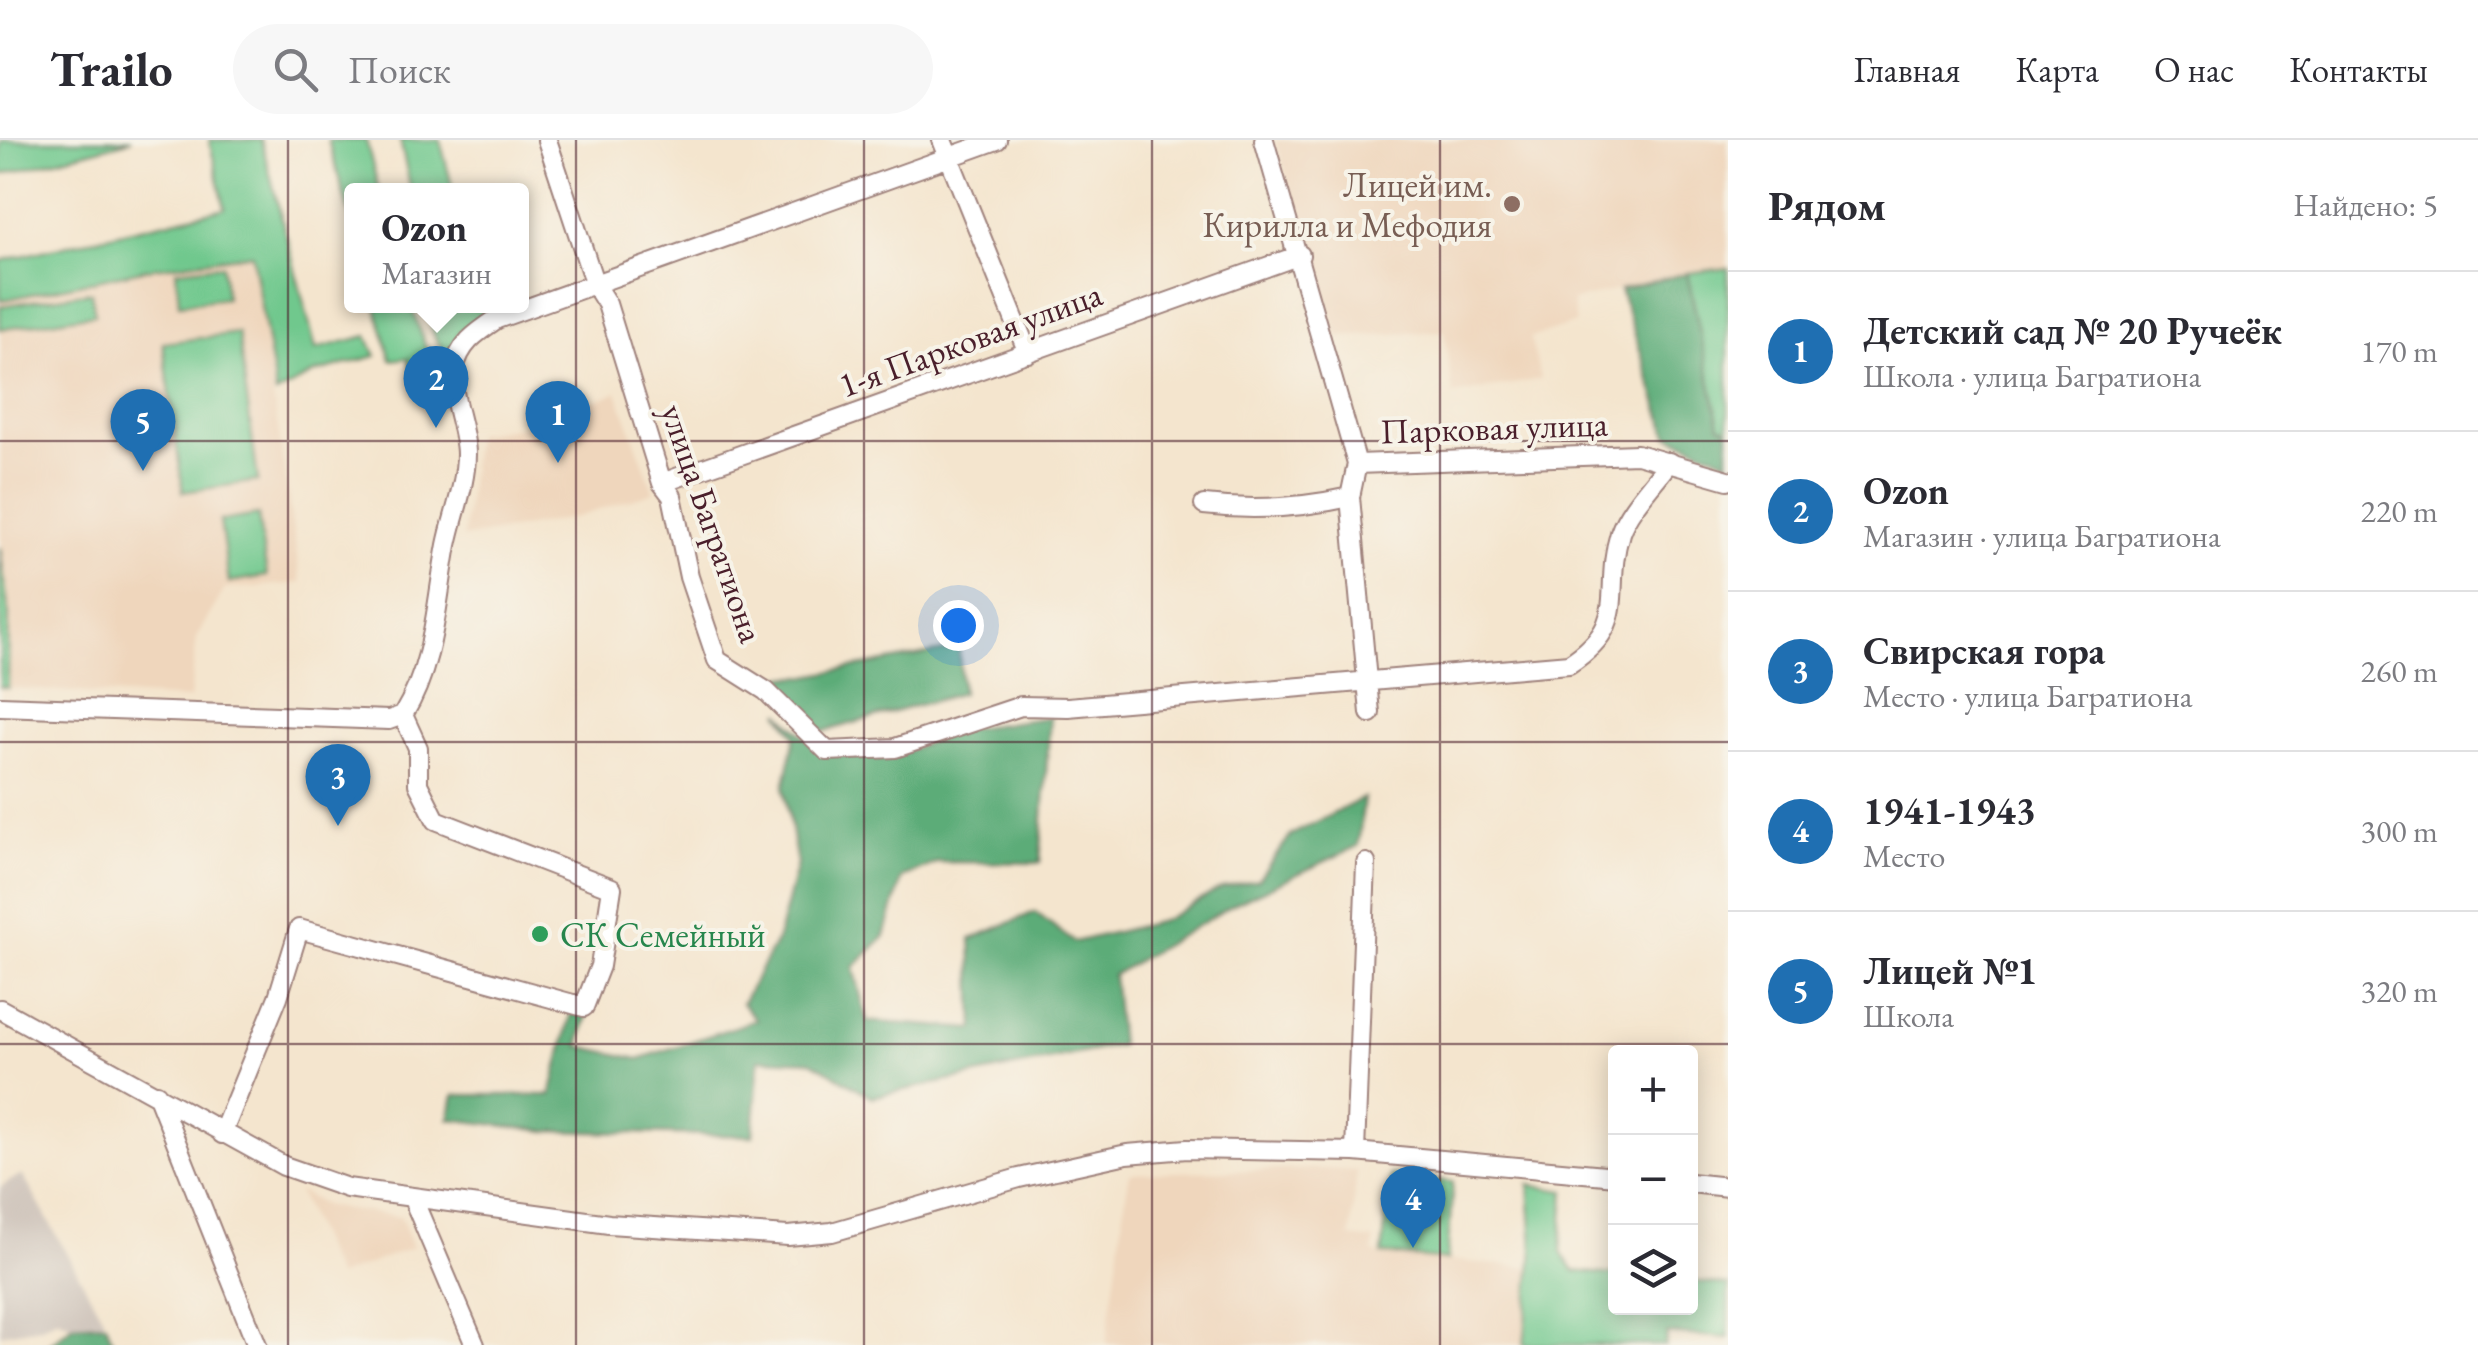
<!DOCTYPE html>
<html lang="ru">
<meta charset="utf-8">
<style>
:root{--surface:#fff;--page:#f7f7f7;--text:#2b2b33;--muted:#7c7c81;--line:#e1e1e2;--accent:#1f6fb2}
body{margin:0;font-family:"EB Garamond",serif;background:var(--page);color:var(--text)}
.controls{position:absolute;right:30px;bottom:30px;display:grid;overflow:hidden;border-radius:10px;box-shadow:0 5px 25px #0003}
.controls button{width:90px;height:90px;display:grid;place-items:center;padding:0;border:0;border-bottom:2px solid var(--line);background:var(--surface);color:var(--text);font:50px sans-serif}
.you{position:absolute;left:958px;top:485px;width:35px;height:35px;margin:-25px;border:8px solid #fff;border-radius:50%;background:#1a73e8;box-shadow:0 0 0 15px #1a73e833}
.badge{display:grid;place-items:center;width:65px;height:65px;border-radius:50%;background:var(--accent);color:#fff;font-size:32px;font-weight:700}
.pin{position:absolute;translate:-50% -82px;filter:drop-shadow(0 2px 5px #0008)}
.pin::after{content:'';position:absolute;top:52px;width:35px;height:30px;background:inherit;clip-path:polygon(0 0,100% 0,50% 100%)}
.popup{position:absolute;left:344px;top:43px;width:185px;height:130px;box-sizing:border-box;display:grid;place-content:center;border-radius:10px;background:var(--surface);filter:drop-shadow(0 2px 8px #0005);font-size:32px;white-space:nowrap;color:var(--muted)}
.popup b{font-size:38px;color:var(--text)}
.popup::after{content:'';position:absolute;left:50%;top:100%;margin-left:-20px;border:20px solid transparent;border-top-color:var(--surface)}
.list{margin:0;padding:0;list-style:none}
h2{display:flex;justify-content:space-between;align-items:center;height:130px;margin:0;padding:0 40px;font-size:42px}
h2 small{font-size:32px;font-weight:400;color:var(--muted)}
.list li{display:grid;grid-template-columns:65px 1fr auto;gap:30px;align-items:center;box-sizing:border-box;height:160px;padding:0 40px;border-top:2px solid var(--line)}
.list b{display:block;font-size:38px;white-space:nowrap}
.list p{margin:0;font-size:32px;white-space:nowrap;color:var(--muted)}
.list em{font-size:32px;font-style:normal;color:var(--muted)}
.icon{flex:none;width:55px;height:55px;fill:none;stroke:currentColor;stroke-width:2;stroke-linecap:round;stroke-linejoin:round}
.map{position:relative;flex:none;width:1728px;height:1205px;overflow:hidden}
header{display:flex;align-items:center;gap:60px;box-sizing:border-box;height:140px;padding:0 50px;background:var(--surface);border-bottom:2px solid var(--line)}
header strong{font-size:48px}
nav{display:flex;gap:55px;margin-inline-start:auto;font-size:35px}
.search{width:700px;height:90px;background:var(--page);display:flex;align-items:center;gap:25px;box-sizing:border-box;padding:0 35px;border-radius:55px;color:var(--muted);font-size:38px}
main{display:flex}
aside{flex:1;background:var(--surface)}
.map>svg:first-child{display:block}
.built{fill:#efd6bc}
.industrial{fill:#cdc2b9}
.green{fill:#70c88d;stroke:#5d745c;stroke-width:2.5}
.forest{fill:#5cac78;stroke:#536652;stroke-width:2.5}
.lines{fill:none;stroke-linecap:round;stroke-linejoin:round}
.minor-casing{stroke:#9f827c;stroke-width:22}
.minor{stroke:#fff;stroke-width:18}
.grid{fill:none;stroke:#4a1f2b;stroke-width:2.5;stroke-opacity:0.55}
.education-dot{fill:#8d6e63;stroke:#f7f3e8;stroke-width:4}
.leisure-dot{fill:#2e9e5b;stroke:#f7f3e8;stroke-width:4}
.labels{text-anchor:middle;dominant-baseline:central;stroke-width:8;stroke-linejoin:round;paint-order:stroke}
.education-label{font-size:35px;fill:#785e54;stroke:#f7f3e8;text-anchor:end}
.street-label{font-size:35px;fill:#4a1f2b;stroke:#f7f3e8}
.leisure-label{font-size:35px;fill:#27864d;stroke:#f7f3e8;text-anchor:start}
</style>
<header>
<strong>Trailo</strong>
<div class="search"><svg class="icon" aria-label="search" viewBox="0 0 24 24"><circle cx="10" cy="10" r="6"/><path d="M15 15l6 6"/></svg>Поиск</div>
<nav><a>Главная</a><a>Карта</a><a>О нас</a><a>Контакты</a></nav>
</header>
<main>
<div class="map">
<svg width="1728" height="1205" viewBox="0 0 1728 1205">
<rect width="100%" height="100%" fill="#f7f3e8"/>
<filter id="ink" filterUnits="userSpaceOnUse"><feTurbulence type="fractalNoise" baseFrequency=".01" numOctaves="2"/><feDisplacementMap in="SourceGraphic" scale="20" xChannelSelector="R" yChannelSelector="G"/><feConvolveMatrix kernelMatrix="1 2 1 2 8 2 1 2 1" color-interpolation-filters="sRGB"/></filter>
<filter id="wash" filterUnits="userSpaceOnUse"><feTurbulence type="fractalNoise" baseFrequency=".0048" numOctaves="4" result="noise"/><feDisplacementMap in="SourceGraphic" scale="40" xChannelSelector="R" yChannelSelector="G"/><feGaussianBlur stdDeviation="2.25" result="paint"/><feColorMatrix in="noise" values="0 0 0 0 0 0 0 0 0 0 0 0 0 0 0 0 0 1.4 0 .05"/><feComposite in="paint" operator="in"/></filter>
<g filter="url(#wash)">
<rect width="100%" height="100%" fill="#f4e5ce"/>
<!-- built -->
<path class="built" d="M1275 0H1728V128L1687 133 1572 161 1576 183 1530 198 1541 239 1453 255 1444 191 1337 197Z
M252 114 301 443 225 449 197 496 190 559 8 548 9 474 0 407V161L147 129Z
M617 252 654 352 577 377 463 398 475 294 533 285Z
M1321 1029 1357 1031 1350 1097 1374 1100 1373 1113 1534 1128 1525 1205H1106L1129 1033Z
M298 1051 326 1066 401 1077 413 1107 336 1137Z"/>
<!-- industrial -->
<path class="industrial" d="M22 1034 106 1183 73 1185 57 1178 40 1187 0 1194V1047Z"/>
<!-- green -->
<path class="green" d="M6 0H132L0 35V2Z
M209 0H261L316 209 367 196 376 216 315 233 276 254 252 114 147 129 0 161V121L225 68Z
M328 0H366L379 50 351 51V80Z
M400 0H440L453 50H411Z
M222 125 226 158 179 164 176 130Z
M1728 128V289L1720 286 1687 133Z
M91 152 95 174 0 189V166Z
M376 166H411L426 207 444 232 414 238 408 218 391 220Z
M425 166H500V167L460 193 448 219 435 197Z
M238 193 258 341 183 352 163 203Z
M258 375 267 436 229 442 220 381Z
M0 407 9 474 8 548 0 547Z
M1391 1035 1453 1042 1447 1120 1382 1114Z
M1529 1045 1565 1051 1561 1113 1574 1131 1615 1135 1616 1168H1690L1691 1141 1728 1145V1198L1667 1193 1665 1205H1524L1533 1109Z"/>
<!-- forest -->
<path class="forest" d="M1687 133 1720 285 1728 289V321L1668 295 1620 150Z
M959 508 962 553 822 592 777 537 808 536Z
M779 572 823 614 887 618 965 589 1050 577 1040 723 938 722 902 738 885 796 854 827 867 881 974 889 971 799 1035 772 1074 802 1162 781 1222 748 1258 740 1291 695 1364 658 1358 706 1238 762 1113 835 1120 905 872 957 811 921 759 919 753 996 546 991 449 979 454 955H551L571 873 587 876 579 906 639 919 756 880 742 863 777 800 797 724 784 648 795 596Z
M106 1183 114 1205H48L73 1185Z"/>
</g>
<g filter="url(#ink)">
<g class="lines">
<!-- minor casing -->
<g class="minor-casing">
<path id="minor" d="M547 0 595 145 607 164 662 343 672 356 689 437 717 520 766 551 827 611 895 608 1021 566 1068 567 1569 524C1632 483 1602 452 1620 393 1628 369 1654 343 1669 322
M942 0 1028 213
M1264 0 1357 324 1637 314 1728 340
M1357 324 1350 357 1370 573
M662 343 1300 115
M1204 365C1254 371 1301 368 1350 357
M0 566 389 580 403 575C435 523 436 463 447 405 453 375 466 344 466 314 466 288 449 254 454 230 459 204 476 193 497 179L997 0
M0 869 284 1026 347 1048 609 1084 788 1096 832 1092 1019 1038 1127 1014 1187 1009 1355 1012 1616 1036
M157 954 257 1205
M222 994 278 857 299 789 584 867 600 826 612 748 436 680 418 644V608L403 575
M1355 1012 1366 723
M1690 1043 1728 1047
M413 1059 475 1205"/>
</g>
<!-- minor -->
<use href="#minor" class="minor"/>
</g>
</g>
<!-- grid -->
<path class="grid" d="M288 0V1205M576 0V1205M864 0V1205M1152 0V1205M1440 0V1205M0 301H1728M0 602H1728M0 904H1728"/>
<!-- markers -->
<circle class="education-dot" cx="1512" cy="64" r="10"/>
<circle class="leisure-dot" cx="540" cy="794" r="10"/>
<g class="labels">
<!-- education labels -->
<g class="education-label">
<text x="1492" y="44">Лицей им.<tspan x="1492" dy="40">Кирилла и Мефодия</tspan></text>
</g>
<!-- street labels -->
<g class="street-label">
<text transform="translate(970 199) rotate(-20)">1-я Парковая улица</text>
<text transform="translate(1494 287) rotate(-2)">Парковая улица</text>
<text transform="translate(713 383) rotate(71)">улица Багратиона</text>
</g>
<!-- leisure labels -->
<g class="leisure-label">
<text x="560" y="794">СК Семейный</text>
</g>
</g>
</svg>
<div class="controls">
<button>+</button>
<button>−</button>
<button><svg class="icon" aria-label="layers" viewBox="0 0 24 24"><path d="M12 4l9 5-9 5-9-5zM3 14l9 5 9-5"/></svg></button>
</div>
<div class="you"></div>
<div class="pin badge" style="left:558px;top:323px">1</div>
<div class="pin badge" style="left:436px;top:288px">2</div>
<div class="popup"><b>Ozon</b>Магазин</div>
<div class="pin badge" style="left:338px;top:686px">3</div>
<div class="pin badge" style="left:1413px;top:1108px">4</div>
<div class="pin badge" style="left:143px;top:331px">5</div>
</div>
<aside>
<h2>Рядом<small>Найдено: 5</small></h2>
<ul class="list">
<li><span class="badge">1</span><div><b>Детский сад № 20 Ручеёк</b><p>Школа · улица Багратиона</p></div><em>170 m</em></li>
<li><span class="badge">2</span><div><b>Ozon</b><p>Магазин · улица Багратиона</p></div><em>220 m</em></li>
<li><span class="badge">3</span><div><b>Свирская гора</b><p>Место · улица Багратиона</p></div><em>260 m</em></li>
<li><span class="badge">4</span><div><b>1941-1943</b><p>Место</p></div><em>300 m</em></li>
<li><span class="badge">5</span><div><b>Лицей №1</b><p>Школа</p></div><em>320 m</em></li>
</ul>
</aside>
</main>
